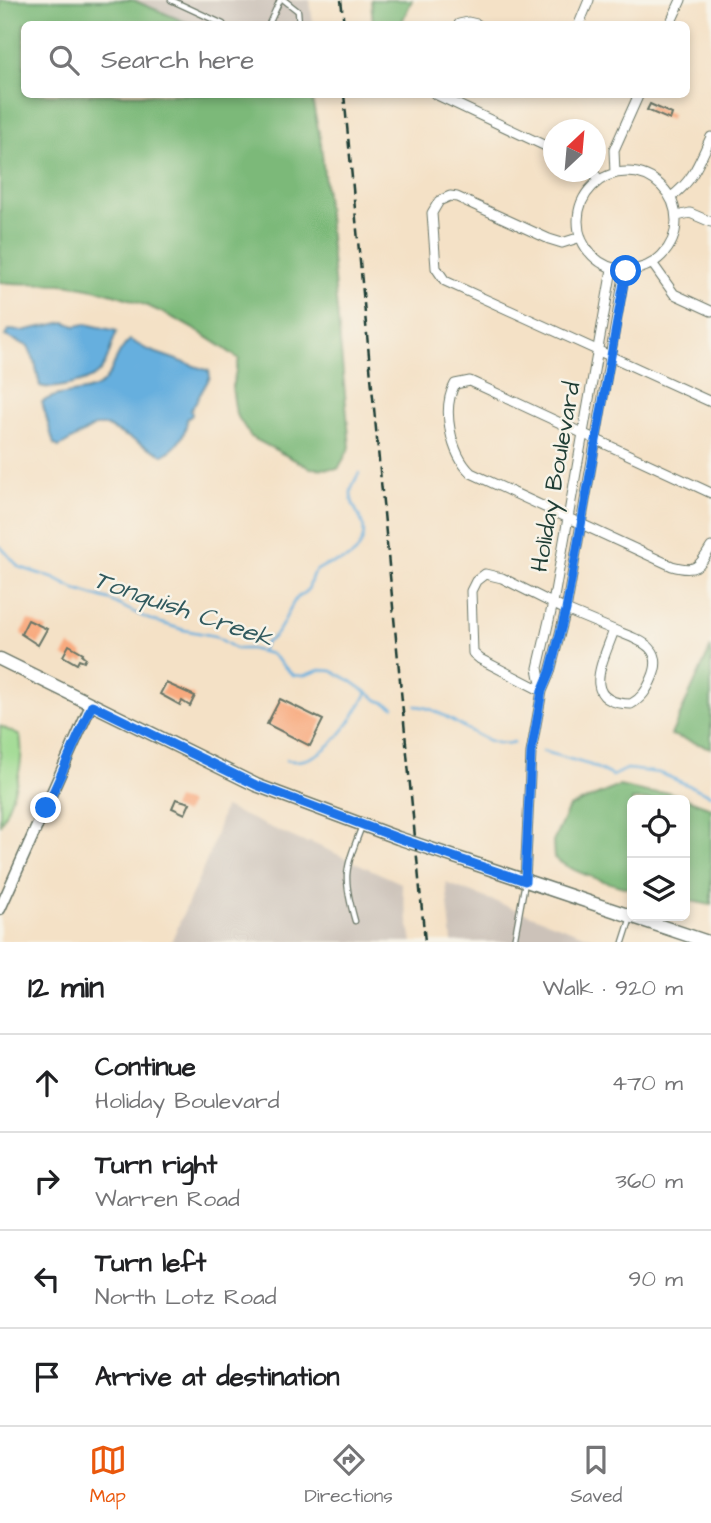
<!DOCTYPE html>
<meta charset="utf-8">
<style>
:root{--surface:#fff;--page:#f6f6f6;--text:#202124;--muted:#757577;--line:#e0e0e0;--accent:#ea580c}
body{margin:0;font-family:"Architects Daughter",sans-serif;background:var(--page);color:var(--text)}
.controls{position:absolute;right:21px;bottom:21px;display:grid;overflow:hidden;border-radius:10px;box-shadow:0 4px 10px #0003}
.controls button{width:63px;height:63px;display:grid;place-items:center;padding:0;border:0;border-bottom:2px solid var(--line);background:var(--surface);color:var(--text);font:35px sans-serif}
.compass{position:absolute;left:543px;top:119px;width:63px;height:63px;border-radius:50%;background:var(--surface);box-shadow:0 4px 10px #0003;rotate:26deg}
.stop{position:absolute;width:21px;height:21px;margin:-16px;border:5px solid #1a73e8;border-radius:50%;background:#fff}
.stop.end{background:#1a73e8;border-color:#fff;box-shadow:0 2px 7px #0008}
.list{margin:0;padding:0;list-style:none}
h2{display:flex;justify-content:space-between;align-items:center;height:91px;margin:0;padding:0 28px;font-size:30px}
h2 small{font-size:23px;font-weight:400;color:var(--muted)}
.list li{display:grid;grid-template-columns:46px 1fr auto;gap:21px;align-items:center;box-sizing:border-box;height:98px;padding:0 28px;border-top:2px solid var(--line)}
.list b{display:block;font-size:26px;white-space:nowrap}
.list p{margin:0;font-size:23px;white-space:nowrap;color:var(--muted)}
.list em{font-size:23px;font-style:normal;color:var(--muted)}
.icon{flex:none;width:38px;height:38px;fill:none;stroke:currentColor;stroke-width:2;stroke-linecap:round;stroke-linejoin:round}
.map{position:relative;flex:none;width:711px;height:942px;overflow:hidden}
.search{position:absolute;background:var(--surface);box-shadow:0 4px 10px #0003;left:21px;right:21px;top:21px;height:77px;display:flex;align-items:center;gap:18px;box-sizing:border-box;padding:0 24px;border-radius:10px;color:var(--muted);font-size:26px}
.sheet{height:483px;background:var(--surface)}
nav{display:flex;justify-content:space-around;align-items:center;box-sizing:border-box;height:98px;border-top:2px solid var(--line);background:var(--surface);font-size:19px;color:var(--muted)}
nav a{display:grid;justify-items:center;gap:4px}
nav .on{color:var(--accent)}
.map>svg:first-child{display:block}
.industrial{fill:#ccc2b9}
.green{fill:#9bd98e;stroke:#5d8b61;stroke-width:2}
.forest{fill:#7cb979;stroke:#4e7b56;stroke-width:2}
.water{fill:#66afde;stroke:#427689;stroke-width:2}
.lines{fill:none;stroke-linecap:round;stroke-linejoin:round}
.stream{stroke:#66afde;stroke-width:2.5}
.building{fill:#f8aa7f}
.service-casing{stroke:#6a7667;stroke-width:7}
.minor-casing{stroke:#6a7667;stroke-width:11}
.tertiary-casing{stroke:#6a7667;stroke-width:13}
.secondary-casing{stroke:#6a7667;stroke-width:15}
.service{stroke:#fff;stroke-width:4.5}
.minor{stroke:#fff;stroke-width:9}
.tertiary{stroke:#fff;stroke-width:10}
.secondary{stroke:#fff;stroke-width:12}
.rail{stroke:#1f3d34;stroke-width:2.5;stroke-dasharray:10 5;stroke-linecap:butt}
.route{stroke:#1a73e8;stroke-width:9}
.labels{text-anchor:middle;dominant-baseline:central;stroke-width:5;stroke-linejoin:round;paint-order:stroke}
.street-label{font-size:24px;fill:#1f3d34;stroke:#f7f3e8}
.water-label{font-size:26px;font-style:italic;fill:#315a5e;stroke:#f7f3e8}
</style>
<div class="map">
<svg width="711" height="942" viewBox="0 0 711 942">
<rect width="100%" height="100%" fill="#f7f3e8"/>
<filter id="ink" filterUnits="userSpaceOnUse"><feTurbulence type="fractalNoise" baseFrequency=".0143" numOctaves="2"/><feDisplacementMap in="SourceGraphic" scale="14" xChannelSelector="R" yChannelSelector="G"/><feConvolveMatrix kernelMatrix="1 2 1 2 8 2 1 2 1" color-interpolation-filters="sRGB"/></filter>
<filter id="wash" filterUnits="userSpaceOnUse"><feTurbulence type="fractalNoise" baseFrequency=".00686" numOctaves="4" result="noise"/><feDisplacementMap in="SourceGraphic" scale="28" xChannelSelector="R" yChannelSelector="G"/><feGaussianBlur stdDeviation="1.57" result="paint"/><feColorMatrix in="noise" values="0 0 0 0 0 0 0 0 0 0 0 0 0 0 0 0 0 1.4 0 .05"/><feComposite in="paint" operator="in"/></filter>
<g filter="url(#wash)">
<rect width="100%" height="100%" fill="#f4e1c6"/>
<!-- industrial -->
<path class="industrial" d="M133 0H310L313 24H190Z
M224 807 306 843 310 842 401 883 412 942H171L210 853Z
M446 883 581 934 605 942H452Z"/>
<!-- green -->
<path class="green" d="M0 726 20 736C26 765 12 799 0 825Z"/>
<!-- forest -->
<path class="forest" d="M0 0H133L190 24H24V94L311 95 321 143 350 447 338 469 310 468 251 437 236 414 232 387 239 359C191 323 132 293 71 285 48 282 24 285 0 282Z
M371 0H412L401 24H373Z
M711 647V748L671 735Z
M619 786 651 793 668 792 711 808V905L685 900V800H632V889C607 883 574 873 554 858L553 842 569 807Z"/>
<!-- water -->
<path class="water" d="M65 322 75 326 86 324 117 331C103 365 110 376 68 385 58 387 50 389 40 386L35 362 28 346 5 336 9 330 22 331Z
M130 340 148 350 209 371 210 377 191 410 192 415 187 419C186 435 177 448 163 455L106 426H95L59 447 54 444 42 402C59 390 83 396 100 385 113 376 115 352 130 340Z"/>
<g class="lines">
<!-- stream -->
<path class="stream" d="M0 546 19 567 53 578 76 590 109 600 148 619 184 630 215 636 236 649H250L271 654 293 675 303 676 320 670 332 671 351 681 378 700 394 707
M262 651 265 643C282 634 285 615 295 600 299 595 304 594 308 589 311 585 310 579 313 574 328 556 355 570 363 538 368 519 350 510 351 493 351 486 356 479 359 473
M416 706C446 707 486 753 514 742
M542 751 590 765 613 776 627 769 660 773 711 795
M286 760C323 768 352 721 367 693"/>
</g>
<g id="blocks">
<!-- building -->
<path class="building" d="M650 104 672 114 670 120 647 110Z
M28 620 47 629 38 645 21 634Z
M69 645 83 653 82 655 86 658 84 662 79 660 77 664 63 656Z
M166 683 195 696 190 706 182 701 180 705 160 694Z
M280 699 323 720 310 746 267 724Z
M176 799 190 803 185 814 172 808Z"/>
</g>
</g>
<g filter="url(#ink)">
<use href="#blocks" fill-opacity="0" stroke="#6a7667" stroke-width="2"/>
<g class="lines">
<!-- service casing -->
<g class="service-casing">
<path id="service" d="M171 0 223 24
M284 0 298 11 299 24
M269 24 280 0
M355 921C342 875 345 870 362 826
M514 942 525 882
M623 942 631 917"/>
</g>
<!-- minor casing -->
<g class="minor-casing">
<path id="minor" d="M459 24 468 22 477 24
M579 24 589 0
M670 24 681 0
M435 94 554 150
M578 221a49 49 0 1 1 98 0a49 49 0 1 1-98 0Z
M593 172 599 180
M615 173 614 150 639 94
M671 197C694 180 699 162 711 137
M677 216 690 213 711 222
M581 237 562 243 549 239 457 197 450 196 439 201 432 213 436 268 445 281 711 402
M652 263 674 294 711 311
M711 493 470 381 455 384C441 409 451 454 471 473L672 566C696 573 699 567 711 547
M614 630C638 640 666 646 652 678 647 690 642 698 631 704 578 703 604 660 614 630Z
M542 689 538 668 553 603 612 269
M542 691 480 659 473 653 471 591 476 581 485 574 502 578 566 610 614 630
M525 881 531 753 542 691 550 672 566 610 625 271"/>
</g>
<!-- tertiary casing -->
<g class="tertiary-casing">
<path id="tertiary" d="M0 909 91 705"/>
</g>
<!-- secondary casing -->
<g class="secondary-casing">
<path id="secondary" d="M0 659 256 785 398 838 708 942"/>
</g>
<!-- service -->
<use href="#service" class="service"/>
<!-- minor -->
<use href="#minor" class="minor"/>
<!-- tertiary -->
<use href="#tertiary" class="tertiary"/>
<!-- secondary -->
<use href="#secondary" class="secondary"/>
<!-- rail -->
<path class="rail" d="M341 0 344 24
M344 94 425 942"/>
</g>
</g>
<g class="lines" filter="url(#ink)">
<!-- route -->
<path class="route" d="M46 808 92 705 256 785 398 838 525 881 531 753 542 691 550 672 566 610 626 271"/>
</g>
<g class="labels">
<!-- street labels -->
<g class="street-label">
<text transform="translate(556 477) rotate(-80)">Holiday Boulevard</text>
</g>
<!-- water labels -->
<g class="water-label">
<text transform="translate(183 609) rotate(19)">Tonquish Creek</text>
</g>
</g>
</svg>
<div class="controls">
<button><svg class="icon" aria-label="locate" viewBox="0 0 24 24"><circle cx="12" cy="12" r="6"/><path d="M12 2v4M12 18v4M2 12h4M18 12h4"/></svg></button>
<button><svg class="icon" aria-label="layers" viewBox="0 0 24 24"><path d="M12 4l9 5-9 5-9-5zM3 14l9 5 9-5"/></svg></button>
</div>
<svg class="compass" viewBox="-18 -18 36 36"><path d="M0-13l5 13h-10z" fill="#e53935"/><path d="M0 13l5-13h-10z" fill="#757577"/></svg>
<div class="stop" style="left:626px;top:271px"></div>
<div class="stop end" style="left:46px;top:808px"></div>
<div class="search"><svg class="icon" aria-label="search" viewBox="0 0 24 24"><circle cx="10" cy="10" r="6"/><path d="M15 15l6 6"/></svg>Search here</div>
</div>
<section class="sheet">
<h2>12 min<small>Walk · 920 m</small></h2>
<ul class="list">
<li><svg class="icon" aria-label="ahead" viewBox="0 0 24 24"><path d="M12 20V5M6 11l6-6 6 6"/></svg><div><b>Continue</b><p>Holiday Boulevard</p></div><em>470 m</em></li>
<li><svg class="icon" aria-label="right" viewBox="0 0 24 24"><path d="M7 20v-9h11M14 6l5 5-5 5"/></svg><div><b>Turn right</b><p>Warren Road</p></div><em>360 m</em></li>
<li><svg class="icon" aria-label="left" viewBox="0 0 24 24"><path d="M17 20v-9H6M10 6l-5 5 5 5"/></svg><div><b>Turn left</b><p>North Lotz Road</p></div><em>90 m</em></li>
<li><svg class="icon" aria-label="arrive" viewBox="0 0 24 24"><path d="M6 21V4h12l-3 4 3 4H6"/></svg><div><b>Arrive at destination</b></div></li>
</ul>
</section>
<nav>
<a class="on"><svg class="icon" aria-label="map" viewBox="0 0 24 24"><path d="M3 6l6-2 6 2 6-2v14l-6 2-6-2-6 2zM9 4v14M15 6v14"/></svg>Map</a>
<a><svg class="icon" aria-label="directions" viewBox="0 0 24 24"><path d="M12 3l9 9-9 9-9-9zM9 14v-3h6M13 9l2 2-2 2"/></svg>Directions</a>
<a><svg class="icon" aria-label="saved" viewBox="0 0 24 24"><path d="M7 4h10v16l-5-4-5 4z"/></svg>Saved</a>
</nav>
